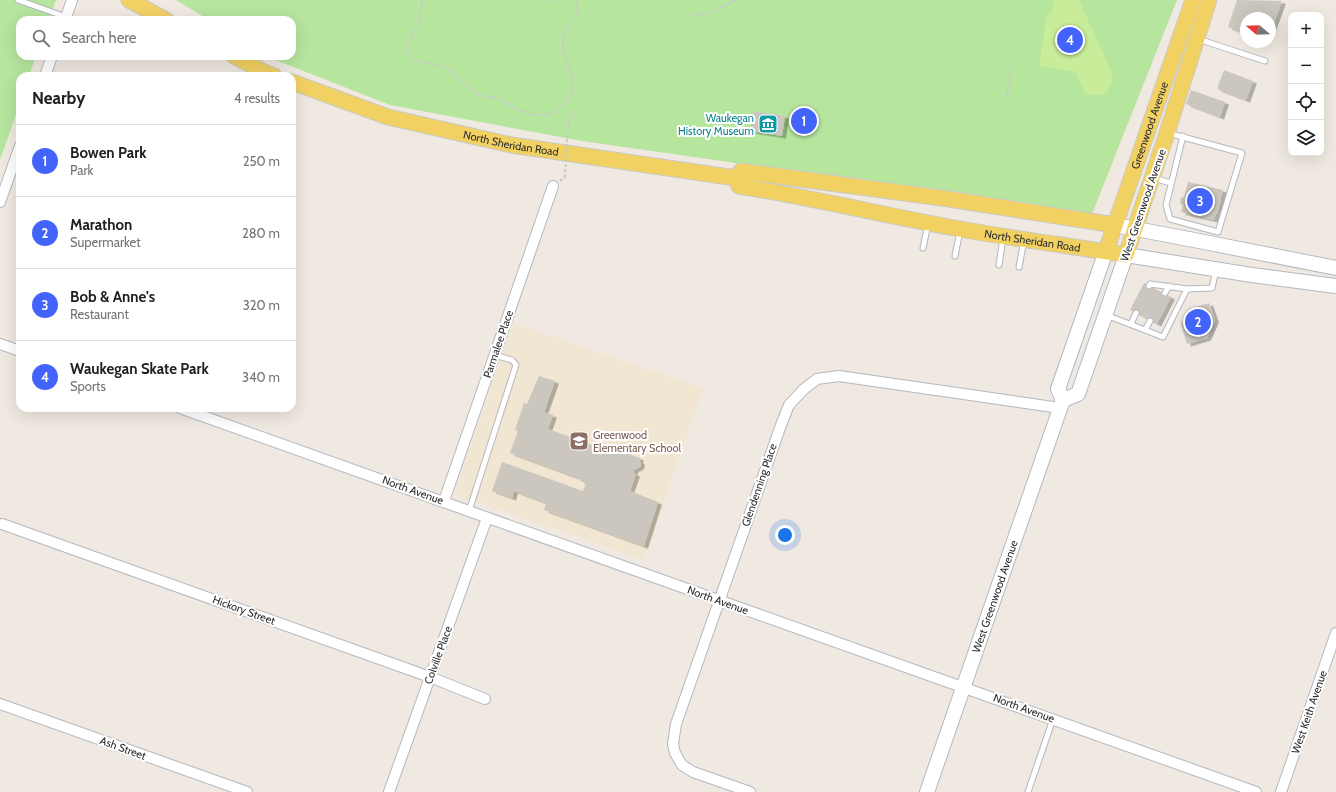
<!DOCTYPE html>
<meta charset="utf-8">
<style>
:root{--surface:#fff;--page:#f6f6f6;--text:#202124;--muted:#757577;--line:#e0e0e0;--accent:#4264fb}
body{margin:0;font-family:Cabin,sans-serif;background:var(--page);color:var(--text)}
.controls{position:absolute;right:12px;top:12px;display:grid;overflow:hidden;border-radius:8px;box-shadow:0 4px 16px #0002}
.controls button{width:36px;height:36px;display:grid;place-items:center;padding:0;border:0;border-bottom:1px solid var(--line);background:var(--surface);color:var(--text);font:20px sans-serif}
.compass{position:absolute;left:1240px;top:12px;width:36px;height:36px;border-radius:50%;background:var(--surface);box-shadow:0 4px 16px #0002;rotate:289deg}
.you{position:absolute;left:785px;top:535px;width:14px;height:14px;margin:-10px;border:3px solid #fff;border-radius:50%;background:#1a73e8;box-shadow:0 0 0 6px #1a73e833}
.badge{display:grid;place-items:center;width:26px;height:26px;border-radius:50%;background:var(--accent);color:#fff;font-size:13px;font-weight:700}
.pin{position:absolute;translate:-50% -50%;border:2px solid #fff;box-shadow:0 1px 4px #0006}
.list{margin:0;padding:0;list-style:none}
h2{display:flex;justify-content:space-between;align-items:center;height:52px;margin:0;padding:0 16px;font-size:17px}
h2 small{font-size:13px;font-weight:400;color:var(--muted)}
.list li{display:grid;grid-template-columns:26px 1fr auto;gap:12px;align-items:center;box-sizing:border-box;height:72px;padding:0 16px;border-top:1px solid var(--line)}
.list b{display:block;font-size:15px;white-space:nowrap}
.list p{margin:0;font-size:13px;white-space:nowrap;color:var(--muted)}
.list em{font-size:13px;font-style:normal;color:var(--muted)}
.icon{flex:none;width:22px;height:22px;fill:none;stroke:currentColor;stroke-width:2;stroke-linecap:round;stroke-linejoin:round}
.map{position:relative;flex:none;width:1336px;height:792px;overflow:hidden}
.search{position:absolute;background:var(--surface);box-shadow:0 4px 16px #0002;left:16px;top:16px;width:280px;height:44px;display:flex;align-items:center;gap:10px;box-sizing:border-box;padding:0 14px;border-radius:12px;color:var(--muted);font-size:15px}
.panel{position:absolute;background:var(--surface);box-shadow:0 4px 16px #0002;left:16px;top:72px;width:280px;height:340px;border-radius:12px}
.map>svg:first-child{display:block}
.education{fill:#f0e6d1}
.green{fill:#b6e59e}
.pitch{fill:#c9ec9a}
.building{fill:#cbc7bf;filter:url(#shadow)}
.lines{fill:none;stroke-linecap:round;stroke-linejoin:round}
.lane-casing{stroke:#b4b7c1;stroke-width:7}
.street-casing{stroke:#b4b7c1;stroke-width:12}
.secondary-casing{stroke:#b4b7c1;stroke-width:16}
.primary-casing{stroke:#c9c9c9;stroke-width:17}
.path{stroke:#c9c9c9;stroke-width:2;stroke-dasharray:3 2;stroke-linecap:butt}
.lane{stroke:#fff;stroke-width:5}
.street{stroke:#fff;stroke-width:10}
.secondary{stroke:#fff;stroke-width:14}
.primary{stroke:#f2d163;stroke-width:15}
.path-bridge{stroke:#c9c9c9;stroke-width:2;stroke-dasharray:3 2;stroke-linecap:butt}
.labels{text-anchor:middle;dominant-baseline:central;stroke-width:4;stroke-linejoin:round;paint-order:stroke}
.culture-label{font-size:11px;fill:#0d838f;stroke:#fff;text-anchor:end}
.street-label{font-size:11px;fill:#2e2e2e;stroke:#fff}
.education-label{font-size:11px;fill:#785e54;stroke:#fff;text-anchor:start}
</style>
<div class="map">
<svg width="1336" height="792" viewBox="0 0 1336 792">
<defs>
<filter id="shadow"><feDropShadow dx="4" dy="2.5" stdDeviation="0" flood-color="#0004"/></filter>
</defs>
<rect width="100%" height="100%" fill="#efe9e1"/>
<!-- education -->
<path class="education" d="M513 323 703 388 644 560 454 494Z"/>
<!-- green -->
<path class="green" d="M0 0H56L49 20H20V56H36L29 76H20V103L0 160Z
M176 0H1177L1092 214 582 141 390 105 273 59 268 56H292V20H209Z"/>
<!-- pitch -->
<path class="pitch" d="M1054 0H1079L1112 73 1111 84 1106 93C1083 100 1084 91 1076 73L1071 71 1039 66 1047 14 1052 11Z"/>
<!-- building -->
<path class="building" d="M1237 0 1282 1 1270 34V18H1246V34L1228 27Z
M1224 70 1253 81 1246 100 1217 89Z
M1191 90 1225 102 1220 117 1186 104Z
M753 111 785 116 782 136 750 131Z
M1188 182 1223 190 1217 214 1216 213 1214 220 1181 212 1183 205 1180 204 1181 197 1184 198Z
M1144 283 1171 297 1157 324 1130 310Z
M1209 303 1215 320 1207 338 1187 344 1181 324 1189 309Z
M539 376 555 381 544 412 553 415 548 429 604 449 605 446 640 458 639 460 641 463 640 467 634 470 633 473 636 474 630 491 658 502 644 546 544 510 546 503 514 491 512 498 492 491 502 462 583 491 586 483 580 481 581 479 510 453 518 431 515 430 524 403 527 404Z"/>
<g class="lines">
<!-- lane casing -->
<g class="lane-casing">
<path id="lane" d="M18 0 66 17
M1198 39 1265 61
M1168 133 1242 153 1218 232 1170 219 1166 205 1183 136
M1153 178 1171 183
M923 248 928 224
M955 256 960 231
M999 265 1003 238
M1019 267 1024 240
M1149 286 1150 284 1187 289 1212 288 1216 270
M1165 293 1169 286
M1106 315 1163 337 1187 289
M1131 324 1136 313
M1145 330 1150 321
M469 511 516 365 512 360 494 355
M1028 792 1053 719"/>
</g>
<!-- street casing -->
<g class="street-casing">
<path id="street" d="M65 20 72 0
M45 76 52 56
M0 202 20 146
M0 344 20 351
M180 408C361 472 541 537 721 601 899 665 1078 728 1256 792
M444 501 553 186
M2 524 430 677 485 699
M0 704 247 792
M389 792 487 518
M750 792 693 772 682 765 675 753 673 744 676 724 781 425 789 405 804 389 817 379 839 376 1060 408
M1281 792 1336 633"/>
</g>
<!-- secondary casing -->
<g class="secondary-casing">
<g id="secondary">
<path d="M1115 225 1194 240 1336 268"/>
<path d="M1063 400 1078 394 1126 255 1252 275 1336 286"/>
<path id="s1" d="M927 792 1063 400 1058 389 1106 251"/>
</g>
</g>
<!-- primary casing -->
<g class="primary-casing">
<g id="primary">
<path d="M129 0 166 20"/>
<path d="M234 56 264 72 274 76"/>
<path id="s2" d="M292 82 388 117 511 145 736 178"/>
<path id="s3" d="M736 178 739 186C814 198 887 216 960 229 1015 239 1071 246 1126 255L1167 133 1209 0"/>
<path d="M736 178 741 171 942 198 1115 225"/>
<path id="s4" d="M1106 251 1193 0"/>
</g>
</g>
<!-- path -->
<path class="path" d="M422 0 419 25 411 35 407 49 415 60 443 67 452 71 467 87 478 95 500 99 516 109 534 115H545L554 113 568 100 572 90V78L563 51V40L566 32 576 19 578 12 576 0
M548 0H551
M629 0 632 1
M691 15 709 13 737 0
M1007 96 1011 69
M567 138 570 116 574 111
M560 181 565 177"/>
<!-- lane -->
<use href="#lane" class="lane"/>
<!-- street -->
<use href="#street" class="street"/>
<!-- secondary -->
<use href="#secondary" class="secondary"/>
<!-- primary -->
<use href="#primary" class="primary"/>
<!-- path-bridge -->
<path class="path-bridge" d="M565 177 567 138"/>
</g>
<!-- icons -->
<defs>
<g id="museum-square" transform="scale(1)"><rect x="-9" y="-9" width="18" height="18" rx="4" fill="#0f9aa8" stroke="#fff"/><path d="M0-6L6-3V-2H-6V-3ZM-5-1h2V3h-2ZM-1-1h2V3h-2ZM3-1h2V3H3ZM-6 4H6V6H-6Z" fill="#fff"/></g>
<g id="school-square" transform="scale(1)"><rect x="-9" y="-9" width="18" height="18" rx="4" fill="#8d6e63" stroke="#fff"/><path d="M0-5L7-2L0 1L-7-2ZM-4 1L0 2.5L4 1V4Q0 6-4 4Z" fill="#fff"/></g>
</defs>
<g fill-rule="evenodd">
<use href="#museum-square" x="768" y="124"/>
<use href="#school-square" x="579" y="441"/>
</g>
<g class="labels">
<!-- culture labels -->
<g class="culture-label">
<text x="754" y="118">Waukegan<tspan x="754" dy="13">History Museum</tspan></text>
</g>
<!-- street labels -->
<g class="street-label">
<text stroke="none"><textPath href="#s4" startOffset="133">Greenwood Avenue</textPath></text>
<text stroke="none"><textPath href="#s2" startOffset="228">North Sheridan Road</textPath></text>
<text transform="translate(1143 205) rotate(-71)">West Greenwood Avenue</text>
<text stroke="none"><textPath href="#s3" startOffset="307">North Sheridan Road</textPath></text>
<text transform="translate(498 344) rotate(-71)">Parmalee Place</text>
<text transform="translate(759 485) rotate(-71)">Glendenning Place</text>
<text transform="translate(413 490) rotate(20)">North Avenue</text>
<text stroke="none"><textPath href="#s1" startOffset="207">West Greenwood Avenue</textPath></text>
<text transform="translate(718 600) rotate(20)">North Avenue</text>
<text transform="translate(244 610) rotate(20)">Hickory Street</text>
<text transform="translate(438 655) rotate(-70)">Colville Place</text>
<text transform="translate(1024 708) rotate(20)">North Avenue</text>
<text transform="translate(1309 712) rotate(-71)">West Keith Avenue</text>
<text transform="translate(123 748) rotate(20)">Ash Street</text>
</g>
<!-- education labels -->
<g class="education-label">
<text x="593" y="435">Greenwood<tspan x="593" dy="13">Elementary School</tspan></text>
</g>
</g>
</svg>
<div class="controls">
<button>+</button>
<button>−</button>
<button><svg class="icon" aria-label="locate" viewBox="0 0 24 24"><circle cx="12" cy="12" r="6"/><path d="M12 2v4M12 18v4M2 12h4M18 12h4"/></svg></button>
<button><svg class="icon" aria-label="layers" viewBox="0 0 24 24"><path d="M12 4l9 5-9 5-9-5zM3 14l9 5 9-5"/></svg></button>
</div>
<svg class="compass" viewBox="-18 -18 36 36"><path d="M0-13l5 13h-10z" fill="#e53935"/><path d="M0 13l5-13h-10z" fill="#757577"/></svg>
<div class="you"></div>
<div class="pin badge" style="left:804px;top:121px">1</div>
<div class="pin badge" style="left:1198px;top:322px">2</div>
<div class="pin badge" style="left:1200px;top:201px">3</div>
<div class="pin badge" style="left:1070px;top:40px">4</div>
<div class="search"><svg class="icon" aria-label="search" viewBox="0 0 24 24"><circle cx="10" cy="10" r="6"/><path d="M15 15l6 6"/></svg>Search here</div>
<section class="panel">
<h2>Nearby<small>4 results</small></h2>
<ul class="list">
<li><span class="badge">1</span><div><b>Bowen Park</b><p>Park</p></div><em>250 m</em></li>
<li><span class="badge">2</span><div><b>Marathon</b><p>Supermarket</p></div><em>280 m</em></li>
<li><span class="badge">3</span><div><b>Bob &amp; Anne's</b><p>Restaurant</p></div><em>320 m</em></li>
<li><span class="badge">4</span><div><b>Waukegan Skate Park</b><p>Sports</p></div><em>340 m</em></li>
</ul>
</section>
</div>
